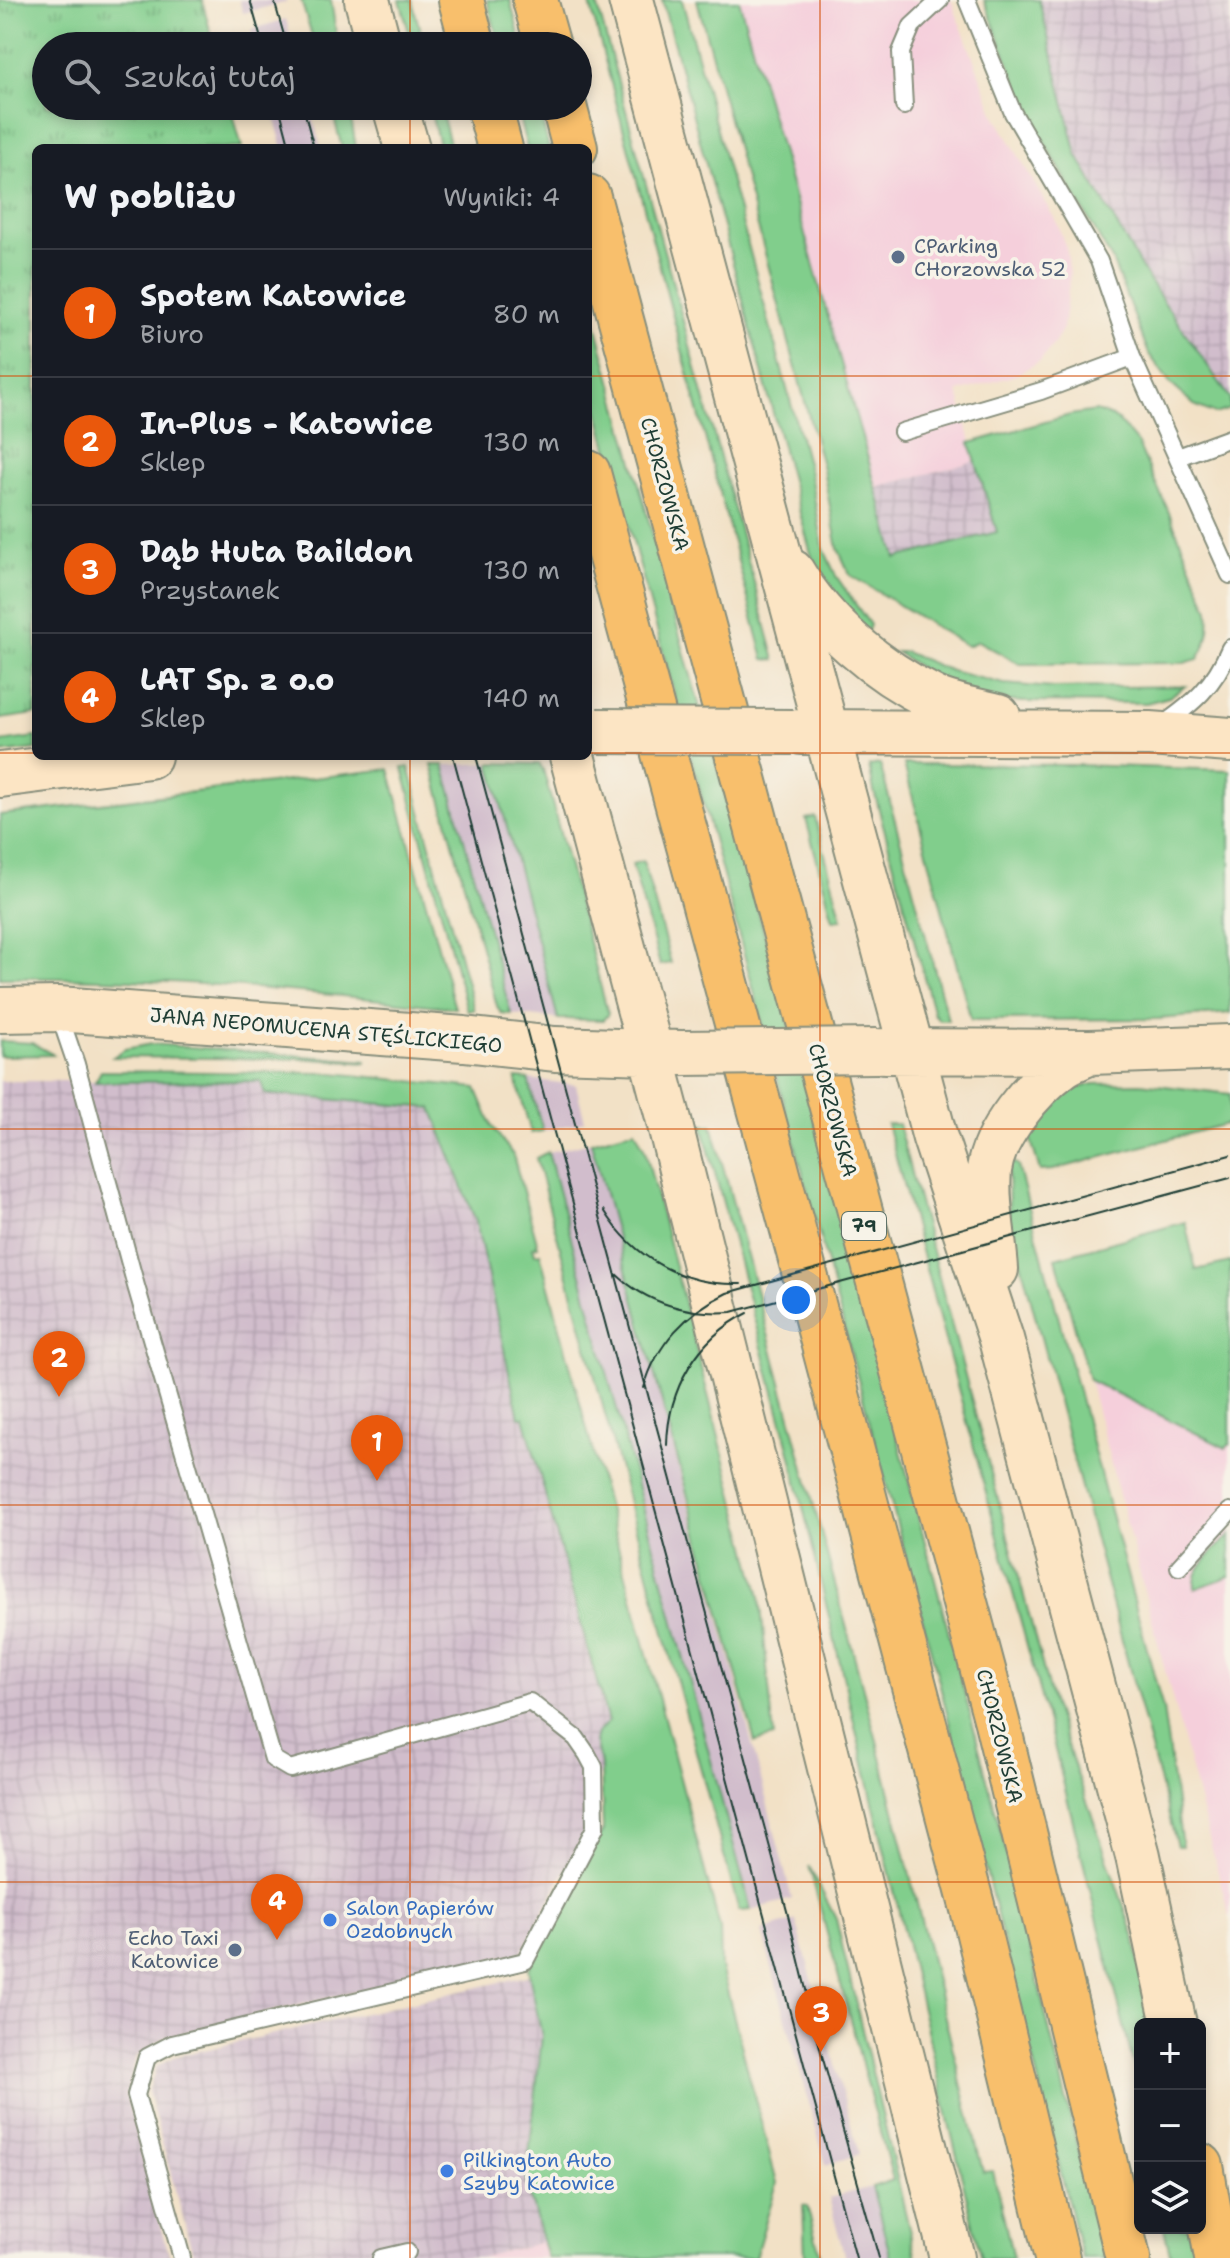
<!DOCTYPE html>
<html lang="pl">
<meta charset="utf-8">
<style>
:root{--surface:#171b24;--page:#242831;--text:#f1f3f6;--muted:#9ea1a6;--line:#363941;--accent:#ea580c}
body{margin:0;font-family:"Shantell Sans",sans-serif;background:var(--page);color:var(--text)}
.controls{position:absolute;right:24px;bottom:24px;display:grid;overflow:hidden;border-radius:12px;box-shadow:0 4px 12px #0003}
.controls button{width:72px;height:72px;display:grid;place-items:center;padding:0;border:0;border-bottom:2px solid var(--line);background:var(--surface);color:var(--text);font:40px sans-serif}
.you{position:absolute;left:796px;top:1300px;width:28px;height:28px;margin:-20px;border:6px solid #fff;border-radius:50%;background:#1a73e8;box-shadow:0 0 0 12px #1a73e833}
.badge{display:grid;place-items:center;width:52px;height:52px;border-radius:50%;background:var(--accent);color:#fff;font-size:26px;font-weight:700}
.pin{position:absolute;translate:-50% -66px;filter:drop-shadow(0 2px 4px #0008)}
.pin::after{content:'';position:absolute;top:42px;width:28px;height:24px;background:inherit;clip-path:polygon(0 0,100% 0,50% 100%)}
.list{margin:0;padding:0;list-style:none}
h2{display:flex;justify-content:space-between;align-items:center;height:104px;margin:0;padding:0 32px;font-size:34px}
h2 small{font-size:26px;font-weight:400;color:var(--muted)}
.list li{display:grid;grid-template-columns:52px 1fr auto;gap:24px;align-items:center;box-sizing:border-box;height:128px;padding:0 32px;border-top:2px solid var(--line)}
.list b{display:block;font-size:30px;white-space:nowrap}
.list p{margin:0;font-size:26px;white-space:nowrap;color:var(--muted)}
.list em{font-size:26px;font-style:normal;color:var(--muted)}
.icon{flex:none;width:44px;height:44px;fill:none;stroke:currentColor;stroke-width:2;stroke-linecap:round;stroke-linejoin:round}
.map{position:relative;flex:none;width:1230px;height:2258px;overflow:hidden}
.search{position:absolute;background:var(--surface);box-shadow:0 4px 12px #0003;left:32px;top:32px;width:560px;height:88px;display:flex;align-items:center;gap:20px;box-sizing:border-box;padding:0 28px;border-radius:44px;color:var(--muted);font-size:30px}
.panel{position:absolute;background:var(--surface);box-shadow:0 4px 12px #0003;left:32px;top:144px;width:560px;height:616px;border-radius:12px}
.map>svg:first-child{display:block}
.built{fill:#f5cfdb}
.industrial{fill:url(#industrial-grid)}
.railway{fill:#d1bdcc}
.green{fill:#81ce8c;stroke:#508660;stroke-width:2}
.park{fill:url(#park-tufts);stroke:#508660;stroke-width:2}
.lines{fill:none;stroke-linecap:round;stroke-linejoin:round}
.lane-casing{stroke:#888f7d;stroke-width:20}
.secondary-casing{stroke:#888f7d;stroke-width:48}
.primary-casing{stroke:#888f7d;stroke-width:48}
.lane{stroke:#fff;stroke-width:16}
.secondary{stroke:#fce5c4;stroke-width:44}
.primary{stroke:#f8bf6c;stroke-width:44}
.tram{stroke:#1f3d34;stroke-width:2}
.secondary-bridge-casing{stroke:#888f7d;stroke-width:48;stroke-linecap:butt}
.secondary-bridge{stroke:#fce5c4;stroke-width:44}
.grid{fill:none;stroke:#d45610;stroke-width:2;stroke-opacity:0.55}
.service-dot{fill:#5c6f8a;stroke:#f7f3e8;stroke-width:3}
.shop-dot{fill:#3f7fe0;stroke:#f7f3e8;stroke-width:3}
.labels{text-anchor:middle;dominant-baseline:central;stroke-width:7;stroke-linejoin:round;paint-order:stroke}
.shield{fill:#f7f3e8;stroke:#60746a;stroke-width:2}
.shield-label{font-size:18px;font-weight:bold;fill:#1f3d34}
.service-label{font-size:20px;fill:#4e5e75;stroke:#f7f3e8;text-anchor:start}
.street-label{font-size:20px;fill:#1f3d34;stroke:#f7f3e8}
.shop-label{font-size:20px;fill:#366cbe;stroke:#f7f3e8;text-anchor:start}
</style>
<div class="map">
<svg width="1230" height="2258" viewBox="0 0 1230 2258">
<defs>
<pattern id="industrial-grid" width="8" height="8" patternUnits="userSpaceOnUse" patternTransform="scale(2)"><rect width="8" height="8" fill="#d1bdcc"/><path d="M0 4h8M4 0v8" fill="none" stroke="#b3a3b0"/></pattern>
<pattern id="park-tufts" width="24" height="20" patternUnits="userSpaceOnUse" patternTransform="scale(2)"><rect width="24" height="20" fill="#81ce8c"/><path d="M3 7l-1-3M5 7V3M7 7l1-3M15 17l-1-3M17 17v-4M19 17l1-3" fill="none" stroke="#69a873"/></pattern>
</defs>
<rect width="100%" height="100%" fill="#f7f3e8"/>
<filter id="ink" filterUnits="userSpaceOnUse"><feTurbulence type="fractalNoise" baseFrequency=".0125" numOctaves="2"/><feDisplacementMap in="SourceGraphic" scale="16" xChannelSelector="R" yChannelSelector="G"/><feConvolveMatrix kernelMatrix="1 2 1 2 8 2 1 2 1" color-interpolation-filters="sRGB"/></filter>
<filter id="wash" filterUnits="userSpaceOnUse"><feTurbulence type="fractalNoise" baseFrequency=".006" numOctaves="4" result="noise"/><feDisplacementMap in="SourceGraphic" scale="32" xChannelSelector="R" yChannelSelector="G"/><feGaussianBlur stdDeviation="1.8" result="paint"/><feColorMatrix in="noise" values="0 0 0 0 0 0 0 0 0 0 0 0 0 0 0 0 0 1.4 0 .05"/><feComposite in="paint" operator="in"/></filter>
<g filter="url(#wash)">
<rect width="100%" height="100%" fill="#f2e1c6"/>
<!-- built -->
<path class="built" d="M739 0H951L995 115 1057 223 1067 251 1070 275 1063 328 1054 344 1040 361 1016 375 958 392 976 461 877 487Z
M1089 1380 1225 1448 1230 1444V1918Z
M542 2242 547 2258H479Z"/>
<!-- industrial -->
<path class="industrial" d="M1039 0H1230V398L1146 276 1077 155Z
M976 461 997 532 896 558 877 487Z
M0 1081H262L265 1094 432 1108 476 1222 520 1417 524 1416 608 1722 597 1733 595 1741 601 1765 587 1829 522 1952 166 2037 136 2057 126 2095 170 2258H0Z
M531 1975 542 2036 526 2182 542 2242 479 2258H194L148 2092 156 2067 173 2057Z"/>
<!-- railway -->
<path class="railway" d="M239 0H286L287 2 243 13Z
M286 19 293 46H255L251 30Z
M271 106H310L321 148H283Z
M490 763 558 1019 511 1014 444 765Z
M528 1079 576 1085 585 1121 543 1131Z
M591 1142 732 1666 792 1899 751 1910 548 1152Z
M796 1920 859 2154 826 2165 762 1931Z
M872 2187 891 2258H845L829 2198Z"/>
<!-- green -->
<path class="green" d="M301 0H331L338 46H315Z
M400 0H412L424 46H413Z
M487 0H510L522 46H500Z
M589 0H596L775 660 764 659Z
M662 0H682L810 474 823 547 836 576 870 625 866 635C844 610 822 585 811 554Z
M697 0H739L896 558 997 532 970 443 1070 415 1096 411 1117 419 1138 444 1167 508 1209 610C1211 630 1208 642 1198 659L1184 663 1020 664 978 641 967 646 850 575 838 549 823 469Z
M984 0H1039L1077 155 1146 276 1230 398V409L1215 414 1194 405 1171 384 1149 354 1112 260 1031 119Z
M331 106H349L356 148H342Z
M429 106H440L451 148H440Z
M516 106H538L549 148H527Z
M588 295 685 655 776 974 1012 1874 1104 2258H1082L938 1677 588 373Z
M896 652H905L951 671 1004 684 1053 688 1185 686 1169 697 1146 703 1025 702 992 700 958 693Z
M36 737V749L0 753V742Z
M490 763 539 764 543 769 608 1014 603 1020 558 1019Z
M880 764 948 1020H939L934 1014 874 791 869 766Z
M904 764 1075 765 1230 770V1013L1158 1019 971 1020Z
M432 765H444L511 1014 501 1013 497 1006Z
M409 767 474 1010H467L403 768Z
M389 769 455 1008C304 991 152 976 0 978V815Z
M815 817 842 919 833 920 806 819Z
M643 861 671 963 660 965 632 864Z
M0 1041 32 1043 54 1055 0 1056Z
M152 1044 366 1061V1063L312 1059 113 1057 125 1049Z
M101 1071 333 1073 476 1088 492 1126 513 1155 538 1246 533 1247 535 1254 540 1253 720 1928 721 1967 777 2183 755 2258H547L526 2182 542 2036 528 1969 603 1830 601 1765 595 1741 597 1733 608 1722 524 1417H519L476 1222 432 1108 265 1094 261 1081 95 1082Z
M516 1078 528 1079 543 1131 531 1133Z
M1140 1083 1230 1094V1123L1053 1170 1040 1171 1029 1134 1023 1127 1064 1092 1093 1084Z
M887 1124H898L1053 1705 1134 1935 1150 2024H1140V2091L1057 1757Z
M702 1125H712L877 1741 983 2172 993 2171 1013 2258H981L790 1452Z
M635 1130 645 1150 760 1597 774 1737 755 1742 591 1142Z
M548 1152 751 1910 739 1911 536 1158Z
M1008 1158 1018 1166 1163 1709 1182 1846H1177L1009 1218Z
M1185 1222 1196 1270 1230 1262V1444L1226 1448 1089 1380 1056 1258Z
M1230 1535V1576L1195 1589C1192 1566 1216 1550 1230 1535Z
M809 1866 836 1919 916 2258H891L872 2187 893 2180Z
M803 2205 807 2206 821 2258H805Z
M1164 2228H1189L1194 2258H1171Z"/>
<!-- park -->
<path class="park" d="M0 0H202L214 46H46V106H231L242 148H36V714L0 719Z"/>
</g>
<g filter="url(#ink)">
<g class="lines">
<!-- lane casing -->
<g class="lane-casing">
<path id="lane" d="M967 0 1013 113 1099 261 1132 357 1230 575
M904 106 901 52 912 26 940 0
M902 432 1041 391 1132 357
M1178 457 1230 438
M1161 726C1194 703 1214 686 1230 648
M58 1011 76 1064 136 1286 273 1759 290 1769 530 1702 576 1738 587 1754 594 1767 595 1828 525 1961 172 2044 147 2057 136 2095 182 2258
M1179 1567 1230 1511
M381 2258 407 2252"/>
</g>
<!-- secondary casing -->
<g class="secondary-casing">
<path id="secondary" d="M367 0 379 46
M631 0 935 1138 1001 1339 1138 1856 1174 2024
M395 106 407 148
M792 572C824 626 878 671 933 698 953 707 978 711 998 716
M801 732 1150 734 1230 740
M572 756 667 1113 952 2258
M0 775 149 756
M0 1010 58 1009 464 1039 555 1049 681 1053
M885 1051 1090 1052 1230 1047
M996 1269C994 1237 986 1203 989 1170 994 1133 1033 1087 1062 1066 1070 1060 1081 1057 1090 1052"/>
</g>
<!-- primary casing -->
<g class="primary-casing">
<path id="primary" d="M461 0 473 46
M535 0 548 46
M489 106 500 148
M564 106 575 148
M588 197 997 1722 1128 2258
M588 473 816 1315 973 1909 1057 2258
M1201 2166 1217 2258"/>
</g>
<!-- lane -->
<use href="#lane" class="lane"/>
<!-- secondary -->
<use href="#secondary" class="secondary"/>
<!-- primary -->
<use href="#primary" class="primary"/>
<!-- tram -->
<path class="tram" d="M250 0 263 46
M274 0 287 46
M279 106 290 148
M303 106 314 148
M453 756 856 2258
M476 756 787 1911 821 2052 879 2258
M604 1210C634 1259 684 1286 741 1284
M615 1273C647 1304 689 1315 732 1312L1230 1178
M644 1388C656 1344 687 1312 727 1293L1230 1155
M667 1445C668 1389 697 1338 748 1313"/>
<!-- secondary-bridge casing -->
<g class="secondary-bridge-casing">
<path id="secondary-bridge" d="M597 731 793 732
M683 1053 878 1051"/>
</g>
<!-- secondary-bridge -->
<use href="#secondary-bridge" class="secondary-bridge"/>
</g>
</g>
<!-- grid -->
<path class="grid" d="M410 0V46M820 0V2258M410 106V148M0 376H36M588 376H1230M0 753H36M588 753H1230M410 756V2258M0 1129H1230M0 1505H1230M0 1882H1230"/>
<!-- markers -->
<g class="service-dot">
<circle cx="898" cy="257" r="8"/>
<circle cx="235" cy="1950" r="8"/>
</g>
<g class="shop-dot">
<circle cx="330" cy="1920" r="8"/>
<circle cx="447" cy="2171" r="8"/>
</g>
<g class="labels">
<!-- shield labels -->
<rect class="shield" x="842" y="1212" width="44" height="28" rx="6"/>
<g class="shield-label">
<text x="864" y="1226">79</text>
</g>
<!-- service labels -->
<g class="service-label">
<text x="914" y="246">CParking<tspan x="914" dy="23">CHorzowska 52</tspan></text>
<text x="219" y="1938" text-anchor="end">Echo Taxi<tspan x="219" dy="23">Katowice</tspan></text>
</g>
<!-- street labels -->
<g class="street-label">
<text transform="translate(665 484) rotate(75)">CHORZOWSKA</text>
<text transform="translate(326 1030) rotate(5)">JANA NEPOMUCENA STĘŚLICKIEGO</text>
<text transform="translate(833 1110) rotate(75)">CHORZOWSKA</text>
<text transform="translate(1000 1736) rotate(76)">CHORZOWSKA</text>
</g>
<!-- shop labels -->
<g class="shop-label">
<text x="346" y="1908">Salon Papierów<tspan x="346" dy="23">Ozdobnych</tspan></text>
<text x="463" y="2160">Pilkington Auto<tspan x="463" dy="23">Szyby Katowice</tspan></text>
</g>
</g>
</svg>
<div class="controls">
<button>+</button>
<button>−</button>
<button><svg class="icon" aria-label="layers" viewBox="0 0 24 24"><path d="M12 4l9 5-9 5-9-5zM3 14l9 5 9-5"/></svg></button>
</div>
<div class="you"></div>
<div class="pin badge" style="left:377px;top:1481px">1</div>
<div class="pin badge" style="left:59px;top:1397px">2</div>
<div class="pin badge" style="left:821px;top:2052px">3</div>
<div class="pin badge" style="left:277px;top:1940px">4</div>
<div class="search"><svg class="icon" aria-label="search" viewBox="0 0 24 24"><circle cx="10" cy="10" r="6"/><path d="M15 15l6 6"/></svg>Szukaj tutaj</div>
<section class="panel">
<h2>W pobliżu<small>Wyniki: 4</small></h2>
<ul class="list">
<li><span class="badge">1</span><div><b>Społem Katowice</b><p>Biuro</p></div><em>80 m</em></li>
<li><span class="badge">2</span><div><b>In-Plus - Katowice</b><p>Sklep</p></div><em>130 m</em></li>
<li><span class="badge">3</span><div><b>Dąb Huta Baildon</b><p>Przystanek</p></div><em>130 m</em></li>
<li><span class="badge">4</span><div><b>LAT Sp. z o.o</b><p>Sklep</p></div><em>140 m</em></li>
</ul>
</section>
</div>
